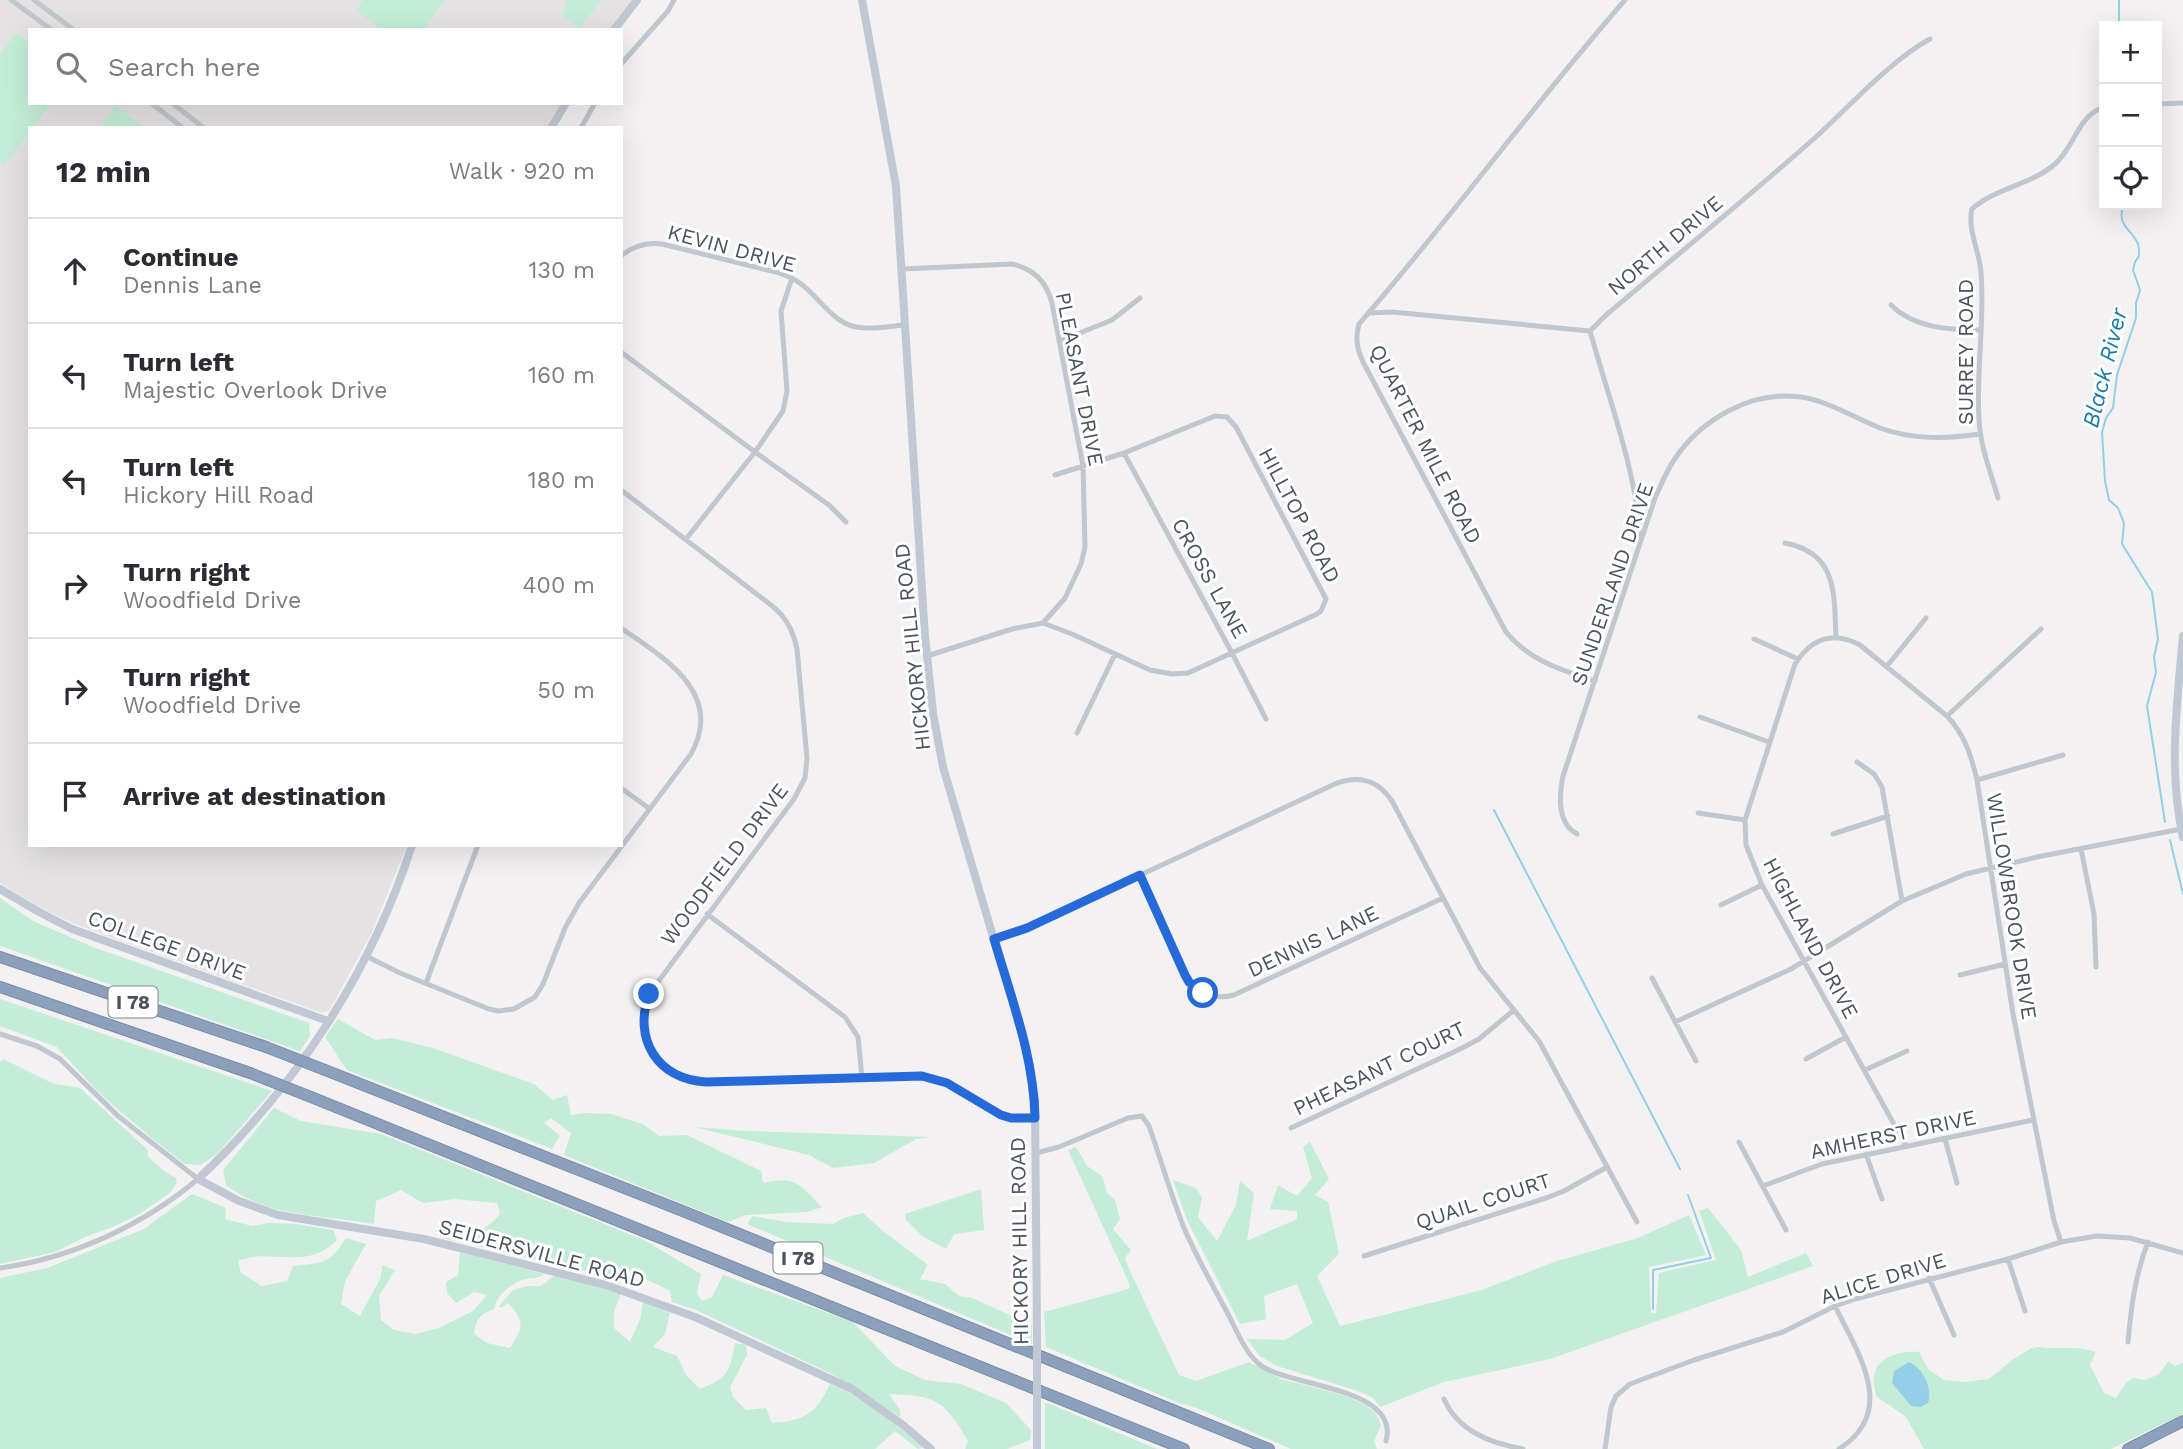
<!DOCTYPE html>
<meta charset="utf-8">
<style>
:root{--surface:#fff;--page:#f7f7f7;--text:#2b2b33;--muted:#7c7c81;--line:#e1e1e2}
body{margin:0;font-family:"Work Sans",sans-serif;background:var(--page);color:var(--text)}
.controls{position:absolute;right:21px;top:21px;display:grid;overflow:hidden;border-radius:0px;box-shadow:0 7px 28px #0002}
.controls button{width:63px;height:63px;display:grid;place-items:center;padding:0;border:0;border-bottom:2px solid var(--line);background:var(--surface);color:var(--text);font:35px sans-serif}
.stop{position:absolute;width:21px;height:21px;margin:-16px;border:5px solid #2669d8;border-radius:50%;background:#fff}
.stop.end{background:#2669d8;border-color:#fff;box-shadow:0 2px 7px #0008}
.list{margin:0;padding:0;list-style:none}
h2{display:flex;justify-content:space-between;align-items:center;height:91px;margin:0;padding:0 28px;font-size:30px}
h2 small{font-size:23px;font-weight:400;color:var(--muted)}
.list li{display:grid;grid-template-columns:46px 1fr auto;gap:21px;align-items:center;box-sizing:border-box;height:105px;padding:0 28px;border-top:2px solid var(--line)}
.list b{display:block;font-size:26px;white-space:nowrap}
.list p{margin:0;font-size:23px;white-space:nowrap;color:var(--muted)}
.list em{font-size:23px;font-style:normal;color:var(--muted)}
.icon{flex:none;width:38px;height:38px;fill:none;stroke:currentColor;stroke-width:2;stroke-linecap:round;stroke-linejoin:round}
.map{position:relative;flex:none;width:2183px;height:1449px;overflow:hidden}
.search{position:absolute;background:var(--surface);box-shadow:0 7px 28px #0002;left:28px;top:28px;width:595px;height:77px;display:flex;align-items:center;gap:18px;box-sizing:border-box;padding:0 24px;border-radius:0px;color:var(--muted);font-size:26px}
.panel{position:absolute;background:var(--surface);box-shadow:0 7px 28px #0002;left:28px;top:126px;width:595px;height:721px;border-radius:0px}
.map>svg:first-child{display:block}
.education{fill:#e4e2e2}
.green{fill:#c3edd6}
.water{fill:#93d0e7}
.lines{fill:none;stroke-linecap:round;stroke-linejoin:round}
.stream{stroke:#93d0e7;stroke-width:2}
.highway-casing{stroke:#778ba7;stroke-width:12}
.street{stroke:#c0c7ce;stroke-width:5}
.secondary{stroke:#c0c8d3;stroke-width:8}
.highway{stroke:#8ca0bc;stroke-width:10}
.highway-bridge-casing{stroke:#778ba7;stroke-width:12;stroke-linecap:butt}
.secondary-bridge{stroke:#c0c8d3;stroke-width:8}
.highway-bridge{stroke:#8ca0bc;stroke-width:10}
.route{stroke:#2669d8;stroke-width:9}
.labels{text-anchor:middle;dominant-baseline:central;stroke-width:6;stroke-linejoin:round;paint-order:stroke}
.shield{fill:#fff;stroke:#80878e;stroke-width:2}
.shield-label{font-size:19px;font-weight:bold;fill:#4a535d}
.street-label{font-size:21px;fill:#4a535d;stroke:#fff}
.water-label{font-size:23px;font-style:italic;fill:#167da3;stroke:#fff}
</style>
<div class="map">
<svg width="2183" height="1449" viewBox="0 0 2183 1449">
<rect width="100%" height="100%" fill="#f3f1f1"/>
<!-- education -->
<path class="education" d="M0 0H633L610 30H30V103H561L547 128H30V845H407L371 934 329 1011 322 1013 75 924 37 906 0 883Z"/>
<!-- green -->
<path class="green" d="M363 0H445L423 30H382L356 10Z
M566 0H601L580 28 563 16Z
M16 33 30 43V103H51L33 128H30V132L4 165 0 162V55Z
M116 106 145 128H100Z
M0 898 33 921 93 947 309 1023 310 1036 300 1051 0 946Z
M0 999 272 1091 218 1153 201 1165 185 1164 153 1139 99 1093 57 1047 0 1026Z
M338 1019 375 1040 392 1038 433 1048 534 1084 553 1100 567 1095 571 1115 585 1113 611 1114 643 1124 659 1136 687 1135 761 1171 763 1183C796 1175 799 1184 822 1207L807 1212 746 1215 728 1222 564 1155 571 1133 551 1118 544 1123 560 1136 552 1149 347 1070 325 1037Z
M3 1059 54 1084 80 1088 148 1150V1157L164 1171 176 1178 177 1182 171 1192 141 1213 115 1226 85 1237 55 1252 0 1264V1063Z
M274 1108 301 1121 381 1134 644 1240 701 1274 697 1293 702 1301 712 1297 723 1275 853 1322 895 1366 925 1380 961 1384 1006 1403 1031 1430 1030 1440 1007 1449H965L968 1441C945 1401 936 1395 889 1394L900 1410V1417L832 1374 696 1310 672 1302 670 1291 628 1270 616 1278 442 1238V1233C468 1232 481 1237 500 1214L497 1203 455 1199 423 1203 401 1190 376 1201 374 1224C322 1214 270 1219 226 1185L223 1170Z
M694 1127 747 1131 931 1137 916 1139 874 1163 833 1168 809 1155Z
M1310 1142 1329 1179 1315 1195 1328 1202 1339 1254 1317 1276 1340 1326 1482 1290 1554 1262 1638 1238 1689 1215 1706 1255 1649 1267 1651 1313H1656L1659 1273 1716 1260 1699 1211 1708 1208 1741 1250 1748 1277 1806 1253 1813 1266 1550 1359 1444 1382 1380 1407 1373 1398 1361 1392 1277 1366 1260 1356 1247 1339 1285 1340 1313 1323 1297 1284 1264 1296 1266 1319 1240 1324 1187 1220 1173 1180 1196 1188 1202 1198 1198 1217 1217 1241 1236 1205 1240 1181 1254 1193 1247 1241 1297 1219V1211L1270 1209 1278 1185 1297 1196 1312 1178 1303 1147Z
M1076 1147 1087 1166 1102 1176 1107 1193 1115 1200 1120 1219 1113 1229 1131 1250 1125 1258 1129 1269 1179 1375 1196 1381 1249 1362 1281 1379 1343 1395 1364 1404 1375 1412 1381 1425 1374 1441 1377 1449H1291L1197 1408 1179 1403 1046 1347 1044 1312 1129 1289 1130 1285 1068 1150Z
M981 1189 984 1230 954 1234 946 1249 922 1236 906 1220 905 1214Z
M192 1194 226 1208 225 1219 252 1226 269 1223 296 1224 333 1230 337 1240C306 1272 270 1247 238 1261L241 1273 262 1286 287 1281 293 1266C322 1263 330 1264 346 1238L366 1244 345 1281 341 1304 360 1316 381 1277 382 1265 395 1270 379 1296 381 1320 394 1330 416 1334 439 1328 473 1311 487 1295 474 1292 456 1303 447 1293 446 1282 458 1275 460 1252 544 1274C537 1280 530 1277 522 1280 509 1285 497 1295 494 1309 480 1314 476 1319 474 1334L487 1343 510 1348C524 1327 525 1322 508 1303L501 1308 499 1306 513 1290 527 1286H541L554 1276 621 1293 614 1312V1328L630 1342 640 1320 643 1302 670 1313 665 1334 653 1347 677 1356 686 1375 700 1389C728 1378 730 1372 735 1343L746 1345 747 1355 730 1387 733 1397 746 1410 766 1408 772 1423C804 1421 816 1414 830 1384 865 1398 894 1424 924 1447L918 1449 895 1431 875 1449H0V1278L47 1268 144 1229Z
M863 1213 883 1231 928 1265 920 1279 945 1284 959 1296 972 1298 1032 1325V1344L747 1224 753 1216 786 1222 833 1224 844 1218Z
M2038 1347C2058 1350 2076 1345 2096 1352L2090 1365 2104 1393 2116 1398 2127 1382 2133 1378 2146 1380 2159 1374 2168 1362 2175 1366 2183 1363V1414L2111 1449H1924L1906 1417 1876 1396C1875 1388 1872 1380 1875 1373 1879 1355 1904 1351 1919 1352L1928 1369 1944 1380 1965 1382 1989 1379 2012 1360 2030 1349Z
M1045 1402 1157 1449H1045Z"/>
<!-- water -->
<path class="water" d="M1909 1362C1923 1368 1933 1389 1928 1403L1920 1407 1911 1406 1892 1383 1894 1371Z"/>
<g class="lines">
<!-- stream -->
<path class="stream" d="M2119 26V0
M2123 205C2117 227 2131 228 2138 244 2139 245 2139 255 2139 256L2135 262 2133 270 2140 290 2136 303V318L2117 375 2113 408 2106 418 2102 432 2105 481 2109 500 2118 508 2124 523 2122 544 2152 592 2158 639 2154 657 2156 672 2147 706 2165 822
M1494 810 1680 1169
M2170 840 2183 894
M1653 1309V1270L1711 1258 1688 1195"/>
<!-- highway casing -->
<g class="highway-casing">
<path id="highway" d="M0 957 266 1047
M0 987 250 1073
M325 1070 680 1210 1269 1449
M306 1095 1184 1449
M2128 1449 2183 1421"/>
</g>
<!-- street -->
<path class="street" d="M11 0 52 30
M34 0 74 30
M621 64 668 11 674 0
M151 103 183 128
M172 103 204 128
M2157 104 2183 103
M581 128 595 103
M621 256C633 246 647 242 662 244L776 272C785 275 794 278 801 284 820 298 832 322 856 327 871 330 889 326 905 325
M902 269 1012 264C1034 269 1046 281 1052 303L1083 466 1085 547 1081 564 1065 598 1043 623 1012 629 927 656
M1891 305C1914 328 1949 330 1981 330
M1369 313 1392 312 1590 331 1606 315C1676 256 1748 197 1817 136 1850 106 1891 60 1930 39
M1590 331C1609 399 1635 468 1641 539
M1060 341 1112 320 1140 298
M621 352 755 452 829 505 846 522
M1124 453 1232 653 1266 719
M621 490 771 605C786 617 793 630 797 649L807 758 805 778 794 799 649 994C634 1036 653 1070 695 1081L922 1076 947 1083 1001 1115 1011 1118 1035 1117
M1998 498C1991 473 1980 446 1979 419 1976 370 1985 321 1981 273 1980 252 1967 230 1972 209 1995 188 2031 185 2055 164 2075 147 2077 116 2104 107
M686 539 755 452 783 411 787 391 781 311 792 278
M1785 543C1838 553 1834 594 1836 638
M1043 623 1072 634 1150 670 1172 674 1188 673 1317 614 1321 611 1326 599 1236 427 1227 417 1215 416 1124 453 1055 475
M1754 639 1798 659
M1887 666 1926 618
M1595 681C1561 670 1530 661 1506 632L1363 362C1357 349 1355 338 1359 324 1451 218 1533 105 1625 0
M1947 716 2041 629
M1700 717 1769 742
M1077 733 1115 654
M1857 762 1874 774 1882 787 1902 901
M1977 780 2063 755
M621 788 650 809
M1698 813 1745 820
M1577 834C1557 823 1559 797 1563 776L1655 498C1661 485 1666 472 1674 460 1701 419 1752 390 1801 397 1829 401 1854 418 1880 428 1913 440 1946 439 1980 434
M1833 834 1888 816
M2081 849 2094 914 2096 967
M1140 875 1189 982C1203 995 1215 1000 1234 995L1443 898
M1721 905 1762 885
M707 914 845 1017 858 1037 862 1078
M994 939 1027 928 1337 783C1360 775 1378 780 1392 801L1480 968 1539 1041 1637 1222
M366 956 400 973 489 1009 498 1011 514 1009 535 997 543 984 565 928 579 903 691 754C725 693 664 658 621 628
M1960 975 2005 964
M1652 978 1696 1061
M426 983 478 845
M1675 1022 1791 969 1902 901 1966 874 2037 857 2181 829
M0 1034 37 1046 60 1059 118 1116 198 1179C142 1226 72 1258 0 1268
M1806 1059 1846 1037
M1865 1070 1907 1051
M1291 1128 1460 1049 1479 1039 1514 1010
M1945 1139 1957 1183
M1739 1142 1786 1230
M1906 1146 1762 885 1746 845 1745 820 1795 664C1811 639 1832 630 1860 645L1947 716C1965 735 1971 755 1977 780L2013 1014 2054 1221 2061 1242
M1036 1153 1059 1147 1128 1118 1142 1116 1149 1126C1161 1160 1171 1195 1184 1228 1197 1258 1213 1286 1228 1314 1237 1331 1244 1351 1259 1364 1285 1387 1401 1386 1386 1441
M1866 1154 1882 1199
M1763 1186 1822 1164 2033 1120
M1364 1256 1546 1198 1564 1191 1607 1167
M2008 1259 2025 1311
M1929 1278 1954 1335
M1835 1306C1857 1352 1899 1411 1839 1449
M2128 1342C2131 1308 2135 1275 2148 1242
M1444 1399C1458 1431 1490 1443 1523 1449
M1605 1449 1611 1407 1616 1396 1630 1384 1694 1360 1783 1332 1835 1306 1855 1299 2008 1259 2061 1242 2097 1236 2130 1238 2183 1253"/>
<!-- secondary -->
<path class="secondary" d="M862 0 896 186 925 636 933 713 943 767 1027 1052 1035 1100 1037 1335
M614 30 637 0
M551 128 566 103
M2183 636C2177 703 2168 771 2183 837
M412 845C371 973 295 1088 198 1179L239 1201 278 1215 424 1239 606 1285 695 1317 852 1389 903 1425 931 1449
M0 889 39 912 72 929 328 1021
M1037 1434V1449"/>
<!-- highway -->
<use href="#highway" class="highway"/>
<!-- highway-bridge casing -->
<g class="highway-bridge-casing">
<path id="highway-bridge" d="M266 1047 325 1070
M250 1073 306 1095"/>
</g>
<!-- secondary-bridge -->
<path class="secondary-bridge" d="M1037 1335V1434"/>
<!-- highway-bridge -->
<use href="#highway-bridge" class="highway-bridge"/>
</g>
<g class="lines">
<!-- route -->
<path class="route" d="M649 994C633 1039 657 1079 706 1082L922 1076 947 1083 1001 1115 1011 1118H1035C1034 1057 1011 997 994 939L1027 928 1140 875 1185 975 1189 982 1203 993"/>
</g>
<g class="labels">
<!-- shield labels -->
<g class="shield">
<rect x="108.5" y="986.5" width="49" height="31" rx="5"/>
<rect x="773.5" y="1242.5" width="49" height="31" rx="5"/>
</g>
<g class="shield-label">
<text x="133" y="1002">I 78</text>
<text x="798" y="1258">I 78</text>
</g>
<!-- street labels -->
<g class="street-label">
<text transform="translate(1665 245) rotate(-40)">NORTH DRIVE</text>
<text transform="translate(732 248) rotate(15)">KEVIN DRIVE</text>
<text transform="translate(1965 352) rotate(-90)">SURREY ROAD</text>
<text transform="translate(1080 379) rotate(79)">PLEASANT DRIVE</text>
<text transform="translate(1426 444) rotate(63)">QUARTER MILE ROAD</text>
<text transform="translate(1300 515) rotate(62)">HILLTOP ROAD</text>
<text transform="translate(1210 578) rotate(61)">CROSS LANE</text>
<text transform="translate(1612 584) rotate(-71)">SUNDERLAND DRIVE</text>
<text transform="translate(912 647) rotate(-96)">HICKORY HILL ROAD</text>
<text transform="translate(724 864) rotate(-53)">WOODFIELD DRIVE</text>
<text transform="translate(2012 906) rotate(81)">WILLOWBROOK DRIVE</text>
<text transform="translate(1811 938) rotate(62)">HIGHLAND DRIVE</text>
<text transform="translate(1313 941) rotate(-25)">DENNIS LANE</text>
<text transform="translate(167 945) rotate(20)">COLLEGE DRIVE</text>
<text transform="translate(1379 1068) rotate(-26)">PHEASANT COURT</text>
<text transform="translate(1893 1134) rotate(-12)">AMHERST DRIVE</text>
<text transform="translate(1483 1201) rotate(-18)">QUAIL COURT</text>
<text transform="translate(1019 1241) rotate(-91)">HICKORY HILL ROAD</text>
<text transform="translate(542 1253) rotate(15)">SEIDERSVILLE ROAD</text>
<text transform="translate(1883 1278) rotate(-17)">ALICE DRIVE</text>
</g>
<!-- water labels -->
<g class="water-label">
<text transform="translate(2105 368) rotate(-76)">Black River</text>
</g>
</g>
</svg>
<div class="controls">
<button>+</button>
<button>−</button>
<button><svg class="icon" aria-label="locate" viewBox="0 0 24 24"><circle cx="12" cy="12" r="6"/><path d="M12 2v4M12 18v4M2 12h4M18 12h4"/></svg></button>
</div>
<div class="stop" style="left:1203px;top:993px"></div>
<div class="stop end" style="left:649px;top:994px"></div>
<div class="search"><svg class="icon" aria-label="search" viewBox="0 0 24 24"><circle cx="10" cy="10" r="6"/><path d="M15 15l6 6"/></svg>Search here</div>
<section class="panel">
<h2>12 min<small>Walk · 920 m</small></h2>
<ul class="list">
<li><svg class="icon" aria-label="ahead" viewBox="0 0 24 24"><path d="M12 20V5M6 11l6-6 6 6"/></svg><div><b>Continue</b><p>Dennis Lane</p></div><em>130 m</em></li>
<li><svg class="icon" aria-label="left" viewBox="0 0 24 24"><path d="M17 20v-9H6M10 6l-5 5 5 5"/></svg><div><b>Turn left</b><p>Majestic Overlook Drive</p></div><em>160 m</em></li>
<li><svg class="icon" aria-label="left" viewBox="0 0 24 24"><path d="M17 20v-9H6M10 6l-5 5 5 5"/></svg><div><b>Turn left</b><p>Hickory Hill Road</p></div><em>180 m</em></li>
<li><svg class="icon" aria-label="right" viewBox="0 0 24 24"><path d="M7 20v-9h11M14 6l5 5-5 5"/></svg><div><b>Turn right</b><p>Woodfield Drive</p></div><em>400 m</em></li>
<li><svg class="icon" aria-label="right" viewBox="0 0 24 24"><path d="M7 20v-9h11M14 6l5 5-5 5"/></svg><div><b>Turn right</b><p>Woodfield Drive</p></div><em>50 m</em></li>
<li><svg class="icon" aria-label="arrive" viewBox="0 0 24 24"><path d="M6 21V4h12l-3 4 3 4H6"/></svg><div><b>Arrive at destination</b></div></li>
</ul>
</section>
</div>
